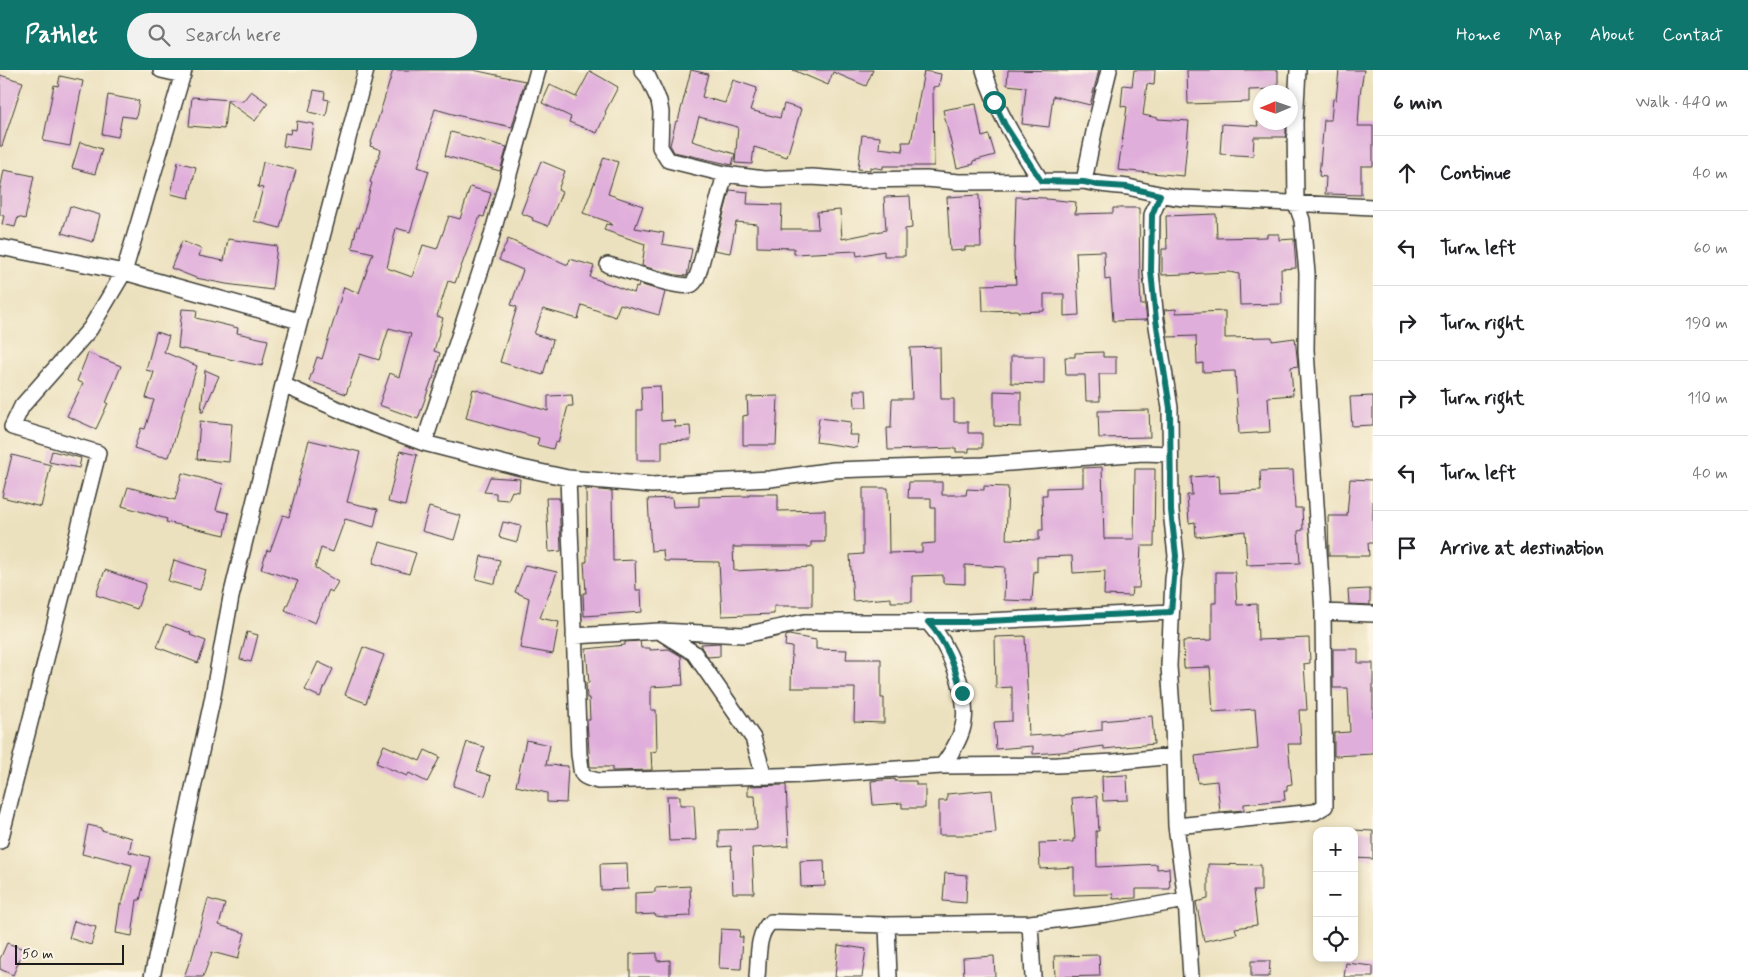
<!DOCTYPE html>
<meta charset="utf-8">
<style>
:root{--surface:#fff;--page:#f2f2f2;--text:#202124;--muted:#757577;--line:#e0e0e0;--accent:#0f766e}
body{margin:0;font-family:Mynerve,sans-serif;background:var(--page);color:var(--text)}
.controls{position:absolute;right:15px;bottom:15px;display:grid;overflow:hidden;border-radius:10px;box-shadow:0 2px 8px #0003}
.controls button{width:45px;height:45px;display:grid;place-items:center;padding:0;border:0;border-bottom:1px solid var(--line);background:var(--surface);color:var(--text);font:25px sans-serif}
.compass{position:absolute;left:1253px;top:15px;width:45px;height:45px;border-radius:50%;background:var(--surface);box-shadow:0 2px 8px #0003;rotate:268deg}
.scale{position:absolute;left:15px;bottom:12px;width:109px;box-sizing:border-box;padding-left:5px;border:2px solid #1c1c1c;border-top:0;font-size:14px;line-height:18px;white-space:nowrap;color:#1c1c1c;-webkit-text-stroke:4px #fcf5e5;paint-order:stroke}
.stop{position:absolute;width:15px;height:15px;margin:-11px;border:4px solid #0f766e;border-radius:50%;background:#fff}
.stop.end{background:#0f766e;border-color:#fff;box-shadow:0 1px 5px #0008}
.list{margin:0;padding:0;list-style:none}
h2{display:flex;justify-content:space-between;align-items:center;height:65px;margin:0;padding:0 20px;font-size:21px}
h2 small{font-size:16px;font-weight:400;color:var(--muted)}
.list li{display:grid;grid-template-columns:32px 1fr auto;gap:15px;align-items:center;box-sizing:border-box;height:75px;padding:0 20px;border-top:1px solid var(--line)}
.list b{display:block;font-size:19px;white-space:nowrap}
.list em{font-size:16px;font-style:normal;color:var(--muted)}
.icon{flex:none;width:28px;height:28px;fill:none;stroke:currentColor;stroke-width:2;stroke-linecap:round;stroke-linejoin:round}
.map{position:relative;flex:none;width:1373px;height:907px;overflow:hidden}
header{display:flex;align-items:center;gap:30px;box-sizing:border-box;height:70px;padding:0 25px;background:var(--accent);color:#fff}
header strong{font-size:24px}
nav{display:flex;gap:28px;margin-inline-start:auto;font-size:18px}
.search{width:350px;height:45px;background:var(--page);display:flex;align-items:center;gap:12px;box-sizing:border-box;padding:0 18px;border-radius:28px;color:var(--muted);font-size:19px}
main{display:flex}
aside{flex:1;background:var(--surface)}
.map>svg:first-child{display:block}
.building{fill:#e0aedb}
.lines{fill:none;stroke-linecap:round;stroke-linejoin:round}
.minor-casing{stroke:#3b3a34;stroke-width:18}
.minor{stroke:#fff;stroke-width:15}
.route{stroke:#0f766e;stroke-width:6}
</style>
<header>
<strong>Pathlet</strong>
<div class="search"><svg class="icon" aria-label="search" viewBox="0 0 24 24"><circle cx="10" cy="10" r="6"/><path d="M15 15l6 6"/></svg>Search here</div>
<nav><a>Home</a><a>Map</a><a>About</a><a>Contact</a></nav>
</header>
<main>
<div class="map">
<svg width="1373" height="907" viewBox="0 0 1373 907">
<rect width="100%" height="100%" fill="#fcf5e5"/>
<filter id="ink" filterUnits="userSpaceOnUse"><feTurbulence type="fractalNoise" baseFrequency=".02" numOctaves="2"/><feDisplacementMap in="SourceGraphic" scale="10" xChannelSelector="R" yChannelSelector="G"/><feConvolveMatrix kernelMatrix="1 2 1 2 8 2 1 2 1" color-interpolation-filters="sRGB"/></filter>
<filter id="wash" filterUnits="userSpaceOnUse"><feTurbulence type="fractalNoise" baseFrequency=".0096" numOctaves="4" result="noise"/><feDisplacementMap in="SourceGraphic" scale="20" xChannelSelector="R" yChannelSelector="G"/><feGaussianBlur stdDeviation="1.12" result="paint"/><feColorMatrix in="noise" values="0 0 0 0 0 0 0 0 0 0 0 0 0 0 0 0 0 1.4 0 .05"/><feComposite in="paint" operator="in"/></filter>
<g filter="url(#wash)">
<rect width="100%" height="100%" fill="#ece1be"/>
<g id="blocks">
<!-- building -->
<path class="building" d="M393 0H473L525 11 512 57 460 46 435 39 418 97 429 101 410 162 396 158 387 198 412 207 423 175 437 179 449 146 460 149 470 117 491 123 484 147 480 146 455 213 448 211 437 246 443 248 434 281 440 283 433 309H432L418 349 379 335 390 303 399 307 411 264 389 258 379 290 360 284 346 324 309 311 317 287 322 289 344 217 359 223 373 183 352 178 357 156 359 157 372 113 370 112 381 80 370 76Z
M691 0 708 4 702 27 725 33 733 10 757 18 750 40 780 48 784 34 801 39 787 87 754 77 752 94 735 93 738 57 699 47 692 71 735 84 732 95 674 82 670 75 676 51H678Z
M793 0H873L866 16 833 2 828 15Z
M1008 0 1068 1 1069 0H1099L1090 35 1053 26 1049 57 1022 54 1026 17 1007 15Z
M1134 0H1155L1154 15 1147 14 1143 45 1158 48V49L1189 51 1184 106 1118 100 1127 37 1121 36 1123 15 1132 16Z
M1187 0H1278V19L1249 20V32L1188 34Z
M1339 0H1364L1360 24 1358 56H1373V96H1361V125L1325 124 1326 107 1319 106 1324 50H1331L1333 29 1336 30Z
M590 1 618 17 605 42 606 43 597 63 569 52 571 47 542 33 550 15 576 27Z
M924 1 941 4 939 16 933 17 934 96H883V99L870 97V100L858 99 862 65 880 67 879 78 903 81 902 72H911Z
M0 5 23 12 2 76H0Z
M60 6 83 11 70 76 43 71 54 15 58 16Z
M314 20 325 22 324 29 329 30 326 46 309 42Z
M251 21 268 33 255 51 227 31 224 59 189 56 192 27 243 31Z
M108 25 139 31 136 48 122 46 118 67 102 64Z
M976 34 982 67 989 65 995 85 973 91 974 94 957 98 943 40Z
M297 51 314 54 310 80 283 76 285 63 290 64 291 59 296 60Z
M1257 52H1286V67H1254L1253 86 1220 84 1222 54 1258 56Z
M451 62 507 77 500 101 445 86Z
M80 72 102 79 95 104 72 98Z
M604 87 618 92 608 124 643 136 635 158 664 163 662 174 692 179 687 206 676 205 642 196 645 174 604 160 606 154 612 155 609 153V152L583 143Z
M541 91 565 101 558 120 562 122 548 156 532 150 533 148 521 143Z
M178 92 196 97 189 128 171 124Z
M263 92 296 100 280 158 254 151 263 118 258 117Z
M4 100 34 106 25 149 18 147 15 157 2 154 4 146 0 145V120Z
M730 120 748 122 747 134 782 135 781 159H818L817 142 840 140 842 169 886 160 884 127 910 126 912 158 905 159V186H884V181L857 186 856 181 794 184V178L757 177V154L736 152 730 183 714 180Z
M979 125 981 177H965V180L950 181 947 127Z
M1016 127 1046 128V129L1076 132 1075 144 1113 143V138H1139L1140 216 1141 235H1145L1147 250 1113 251 1110 209 1105 210 1104 181 1076 182 1079 245 1064 246V224H1044V241L1018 242V240L983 241 982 215 1016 214 1014 188Z
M70 136 100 145 93 172 62 163Z
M1216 144 1217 168 1267 167V164H1279V170L1294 169 1296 198 1281 199 1282 234 1240 235 1239 204 1229 202 1162 205V179H1167L1166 146Z
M228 169 277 176 272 220 226 214 196 208 171 198 182 171 201 179 199 186 224 191Z
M508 169 568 195 570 189 594 196 590 207 634 223 636 217 638 218 639 214 665 222 659 245 620 234 615 247 582 235 578 249 543 239 534 264 553 270 543 305 500 292 517 237 511 235 523 200 499 190Z
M182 239 197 240 196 248 238 258 237 263 268 270 262 296 178 278Z
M1176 239V243L1225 241V268L1272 267V271L1295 268 1298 296 1291 297 1293 325 1268 327 1270 362 1239 364 1235 301 1203 302V293L1197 294 1196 266 1168 267 1164 240Z
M156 262 169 266 164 282 197 296 169 387 159 386 134 378 141 358 145 359 154 330 146 328 154 302 146 300Z
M940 277 941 329H954V352H968V363H982V378H969V382H956V378L888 380 887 358H891L892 329H912L910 278Z
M1103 282V287H1116V304H1099L1100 331H1086L1085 305H1066L1065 287H1075V283Z
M88 283 121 296 106 333H108L96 359 67 346 83 313 77 311Z
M1011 286H1044V314L1011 313Z
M205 300 219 306 203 342H201Z
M660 316 661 351 674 350 675 357 690 356 691 370 662 371V390H637V340H642L641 317Z
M473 319 548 341V326L572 325 573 336H568L558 373 555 372 553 379 537 375 539 368 466 348Z
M854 320H866L867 337H855Z
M994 321 1021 322V357L994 356Z
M778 326 776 375H743V346L748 345 747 327Z
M1373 326V355L1352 356 1350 327Z
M1149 340 1150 367 1099 368 1098 341Z
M819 348 851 352 849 365H858L857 378 816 372Z
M200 351 232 354 229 392 197 389Z
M309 370 360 382 347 432 378 439 374 457 345 449 333 482 321 478 315 498 338 512 332 522 329 520 315 553 285 540 298 511 261 499 267 480 270 481 283 445 289 447Z
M52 381 81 388 79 398 49 392Z
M400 381 417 385 405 436 388 432Z
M12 385 51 395 41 437 2 427Z
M1102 397 1104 469H1134L1135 399H1155L1154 476H1141L1139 518H1132L1131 526 1104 525 1105 501 1073 503 1072 486 1037 487V502L1034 501 1032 531 1004 530 1005 497 965 495V514L943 513V505L912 506V532H891V528L853 531 850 485 863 484V418H888L889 483 922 482V474L935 473V438H931V428H908L909 412H942V425H966L967 419 984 420V416L1008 417 1006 469 1039 470V460H1043L1042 425H1047V418L1083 417V398Z
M1293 400 1295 438H1302L1303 460 1298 461 1300 493 1247 495 1245 461 1196 467 1195 452 1189 453 1187 425H1192L1191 407 1219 405 1220 423 1261 421 1260 401Z
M182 403 223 414 216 440 229 443 225 465 166 452 167 449 122 436 128 417 175 430Z
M490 407 520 409 519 422 512 421 508 430 496 429V423L484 422Z
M1350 409 1373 410V473H1368L1369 486H1329L1328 446H1347Z
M586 419 612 421 613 491 635 490 636 520H641L642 542 584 546 583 523H586L584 492H587Z
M749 424H778V441L825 440V472H811V477H733L734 501 812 497V536H774V544L722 546 719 492 664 491 663 480 651 481 648 429 672 428 673 437 699 436V427L749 426Z
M546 428H559L561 481 549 482Z
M429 437 461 446 454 470 422 461Z
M503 452 521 456 517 472 499 467Z
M380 472 416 483 409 504 373 493Z
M481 486 500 490 495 514 476 509Z
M174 490 206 500 200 520 168 511Z
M525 495 557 502 540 548 559 552 553 584 520 578 529 528 515 522Z
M105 500 146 514 137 539 96 525Z
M1216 502H1235L1237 535 1257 534 1258 570 1309 568 1310 593 1304 594 1307 640H1299L1301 674H1288L1292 714 1287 715V721H1284L1285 730 1244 734V740L1220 742 1217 711 1198 713 1195 686 1258 679 1255 639 1213 642 1210 597 1184 598 1183 571 1212 570V533H1216Z
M1370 519V535L1349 534 1348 520Z
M166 554 191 563 190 565 206 571 198 593 157 577Z
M247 562 258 565 251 592 240 589Z
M789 565 816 570V579L847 580 846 589H881V628H884V653L854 652 855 618H791L792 577 785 576 786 566Z
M1025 566 1029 666 1060 664V665L1102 660V651L1152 646 1154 674 1104 679V676L1061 682 1033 684V676L996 679 994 652 1012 651V617L996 618 995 567Z
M640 571 641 578H650V580L669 579 681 586 683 615 651 617V640H656L657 681 651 682 652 700 612 701V697H590L587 650H590L589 628H587L586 613H589L586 579 625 575V572Z
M720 573V586L708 587 701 577V574Z
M363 577 384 585 366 633 345 625Z
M1333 579H1358V593H1373V684L1334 686V663L1350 662 1348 618H1333Z
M318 592 333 599 320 627 305 620Z
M526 670 550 675 546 695 568 696 566 733 547 732V723L516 716Z
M467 672 485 677 477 701 491 706 485 726 453 716Z
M384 675 420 691 425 680 440 687 427 712 409 703 407 706 376 693Z
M1127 705 1128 730 1103 731 1102 706Z
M895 709V711H916V715H925V738H902V733L873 735 871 711Z
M786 715 789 776 752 778 754 823H733L731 776 719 777V760L757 759 755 726H748V716Z
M992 720 996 763 972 765H939V731H947V724Z
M667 726H680V735H694L696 770 669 771Z
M1097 726 1099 761H1096L1097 797 1157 794V799L1169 798 1170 819H1136V828L1113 829V824L1074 825V797L1040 799 1039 773 1073 772V769H1075L1072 728Z
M88 755 101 758V760L132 768 129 782 150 787 140 830H137L132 866 116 863 120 834H122L132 795 94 785V787L82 784Z
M1354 760 1373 761V789L1354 788Z
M824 790 825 816 801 817 800 791Z
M627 793 628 819 601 820 600 794Z
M1208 794 1261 795V821H1253L1257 855 1235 858 1237 864 1204 871 1196 832 1208 829Z
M945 803 967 805 966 833 943 831Z
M690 816 691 846 666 847 655 846V844L635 845V823L655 822V818Z
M208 829 225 834 219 855 245 863 238 889 212 882 203 907H184L190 890 191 891Z
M74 851 96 857 91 875 69 868Z
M721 859 740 860 739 867H743L741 899 719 898Z
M7 873 24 879 13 905 0 899V889Z
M838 875 866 879 862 907H835Z
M657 883V891L670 890V907H630V884Z
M1099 885 1100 906 1055 907 1054 886Z
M994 886 995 907H964L963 888Z
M1251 891H1270L1269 907H1251Z
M1346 893 1373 896V907H1344Z"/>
</g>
</g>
<g filter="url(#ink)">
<use href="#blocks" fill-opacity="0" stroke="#3b3a34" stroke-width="1"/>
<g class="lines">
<!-- minor casing -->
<g class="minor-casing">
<path id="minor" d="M161 0 183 5
M642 0 648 7 659 31 661 42 660 77 668 90 725 104 764 109 812 107 852 110 926 109 959 112 1084 111C1099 115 1113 115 1128 117 1146 121 1164 126 1183 128L1373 137
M984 0C996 41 1018 75 1041 111
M1084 111 1095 57 1109 0
M1160 125 1152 145 1151 201 1156 250 1170 338 1171 441 1176 486 1173 509 1169 596 1173 654 1176 756 1186 830 1191 907
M0 177 124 202 299 251
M608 195C624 199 678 219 690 215 696 213 697 206 699 201L725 104
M283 315 362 350 424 373 522 398 568 408 652 415 770 409 834 400 983 395 1143 383 1170 384
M424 373 490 172 538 0
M568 408 579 685C583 704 577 706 598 711L807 705 942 696 1057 695 1114 692 1173 686
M1323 542 1373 544
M928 552C948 574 968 621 964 651 962 667 951 684 942 696
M662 563 694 583 753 668 764 706
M574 566 659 561 744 565 805 552H965L1171 542
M1176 756 1315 742 1325 736 1323 542 1306 280 1307 203 1302 150 1296 133 1295 53 1298 0
M0 771 98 383 12 357 22 336 90 259 124 202 184 0
M1030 853 1033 907
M887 855 889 907
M152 907 212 631 231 527 283 315 366 0
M757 907C759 890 756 863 771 852L887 855 1030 853 1106 844 1186 830"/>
</g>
<!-- minor -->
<use href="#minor" class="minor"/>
</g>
</g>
<g class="lines" filter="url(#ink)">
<!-- route -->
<path class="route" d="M962 623C955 597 946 571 928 552H965L1171 542 1176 486 1171 441 1170 338 1156 250 1151 201 1152 145 1160 125 1127 117 1098 115 1084 112 1041 111 1005 55 994 32"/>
</g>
</svg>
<div class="controls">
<button>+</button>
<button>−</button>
<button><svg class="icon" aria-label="locate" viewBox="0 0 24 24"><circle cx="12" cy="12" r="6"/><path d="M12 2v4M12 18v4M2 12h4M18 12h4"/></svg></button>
</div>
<svg class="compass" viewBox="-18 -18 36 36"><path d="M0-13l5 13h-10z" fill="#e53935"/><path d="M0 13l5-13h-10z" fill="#757577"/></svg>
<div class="scale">50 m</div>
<div class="stop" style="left:994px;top:32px"></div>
<div class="stop end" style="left:962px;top:623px"></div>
</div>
<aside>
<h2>6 min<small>Walk · 440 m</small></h2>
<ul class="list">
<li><svg class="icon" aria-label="ahead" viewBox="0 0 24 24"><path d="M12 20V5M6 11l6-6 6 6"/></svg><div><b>Continue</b></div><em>40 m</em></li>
<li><svg class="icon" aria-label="left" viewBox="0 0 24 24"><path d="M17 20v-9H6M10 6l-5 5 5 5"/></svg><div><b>Turn left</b></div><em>60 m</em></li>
<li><svg class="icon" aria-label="right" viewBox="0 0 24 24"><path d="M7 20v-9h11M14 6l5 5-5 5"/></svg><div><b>Turn right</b></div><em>190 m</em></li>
<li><svg class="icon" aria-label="right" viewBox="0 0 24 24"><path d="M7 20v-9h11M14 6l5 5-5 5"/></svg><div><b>Turn right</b></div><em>110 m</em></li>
<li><svg class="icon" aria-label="left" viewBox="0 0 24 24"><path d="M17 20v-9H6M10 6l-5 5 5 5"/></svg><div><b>Turn left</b></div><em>40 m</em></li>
<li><svg class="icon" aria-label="arrive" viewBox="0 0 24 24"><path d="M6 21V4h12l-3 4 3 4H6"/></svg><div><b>Arrive at destination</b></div></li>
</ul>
</aside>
</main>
